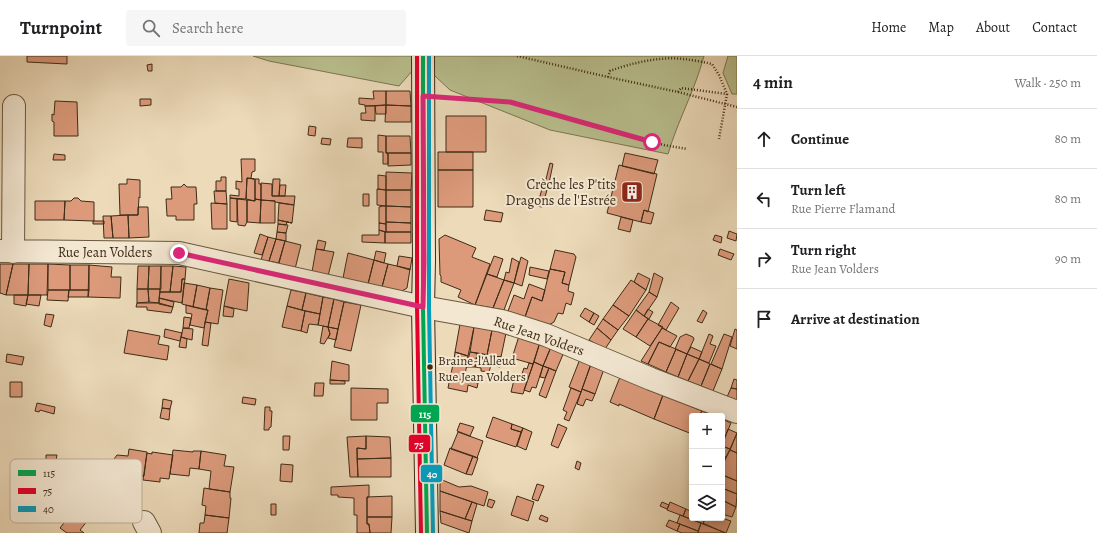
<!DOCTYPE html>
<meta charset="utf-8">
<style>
:root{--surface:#fff;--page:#f6f6f6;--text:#202124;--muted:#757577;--line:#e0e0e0}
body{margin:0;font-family:Alegreya,serif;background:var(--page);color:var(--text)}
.controls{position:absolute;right:12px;bottom:12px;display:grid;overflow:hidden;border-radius:4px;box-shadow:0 2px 10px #0003}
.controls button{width:36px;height:36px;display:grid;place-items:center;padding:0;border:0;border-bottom:1px solid var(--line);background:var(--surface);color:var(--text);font:20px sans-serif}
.stop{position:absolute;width:12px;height:12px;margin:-9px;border:3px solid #db2777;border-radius:50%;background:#fff}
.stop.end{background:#db2777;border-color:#fff;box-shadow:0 1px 4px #0008}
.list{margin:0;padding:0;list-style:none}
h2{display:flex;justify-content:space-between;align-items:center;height:52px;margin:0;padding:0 16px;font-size:17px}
h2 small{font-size:13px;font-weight:400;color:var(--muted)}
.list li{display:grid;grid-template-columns:26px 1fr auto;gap:12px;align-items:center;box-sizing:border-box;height:60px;padding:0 16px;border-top:1px solid var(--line)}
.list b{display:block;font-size:15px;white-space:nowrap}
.list p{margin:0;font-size:13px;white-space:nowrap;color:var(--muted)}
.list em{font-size:13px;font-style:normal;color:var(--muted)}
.icon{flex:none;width:22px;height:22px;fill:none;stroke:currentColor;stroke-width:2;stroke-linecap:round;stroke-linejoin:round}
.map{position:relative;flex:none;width:737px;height:477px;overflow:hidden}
header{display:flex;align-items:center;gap:24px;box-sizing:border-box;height:56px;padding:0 20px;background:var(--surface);border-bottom:1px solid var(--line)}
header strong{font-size:19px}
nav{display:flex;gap:22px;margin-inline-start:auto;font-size:14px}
.search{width:280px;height:36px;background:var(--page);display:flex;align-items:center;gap:10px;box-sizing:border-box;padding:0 14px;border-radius:4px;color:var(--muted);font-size:15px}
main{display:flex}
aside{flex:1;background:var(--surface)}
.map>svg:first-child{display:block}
.green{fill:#b9bf8e;stroke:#7c7652}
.building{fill:#dc9a7b;stroke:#3e2c16}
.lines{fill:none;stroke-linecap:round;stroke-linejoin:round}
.minor-casing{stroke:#6a583f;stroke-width:24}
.secondary-casing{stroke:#3e2c16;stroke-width:24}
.path{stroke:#3e2c16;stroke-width:2.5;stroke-dasharray:1 2;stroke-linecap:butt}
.minor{stroke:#f3e7d2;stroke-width:22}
.secondary{stroke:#f3e7d2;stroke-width:22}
.path-bridge{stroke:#3e2c16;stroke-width:2.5;stroke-dasharray:1 2;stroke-linecap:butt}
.bus-1-casing{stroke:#f3e7d2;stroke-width:7}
.bus-2-casing{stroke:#f3e7d2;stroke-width:7}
.bus-3-casing{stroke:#f3e7d2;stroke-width:7}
.bus-1{stroke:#00a651;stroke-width:4}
.bus-2{stroke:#e4002b;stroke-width:4}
.bus-3{stroke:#069cbc;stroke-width:4}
.route{stroke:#db2777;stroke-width:5}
.bus-dot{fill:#3e2c16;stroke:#f3e7d2;stroke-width:1.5}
.labels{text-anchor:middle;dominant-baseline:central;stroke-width:4;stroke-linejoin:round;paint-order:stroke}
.bus-label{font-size:13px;fill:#3e2c16;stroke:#f3e7d2;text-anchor:start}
.poi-label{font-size:14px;fill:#3e2c16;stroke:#f3e7d2;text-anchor:end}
.street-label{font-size:14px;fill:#3e2c16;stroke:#f3e7d2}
.key{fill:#f3e7d2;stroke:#bdaf9a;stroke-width:1}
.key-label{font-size:11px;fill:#3e2c16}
.line-badge{stroke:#f3e7d2;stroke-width:1.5}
.badge-label{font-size:11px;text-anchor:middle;font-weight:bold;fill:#fff}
</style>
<header>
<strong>Turnpoint</strong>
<div class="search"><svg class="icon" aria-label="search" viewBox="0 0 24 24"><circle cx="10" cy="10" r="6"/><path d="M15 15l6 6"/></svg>Search here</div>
<nav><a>Home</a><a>Map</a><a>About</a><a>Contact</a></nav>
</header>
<main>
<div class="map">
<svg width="737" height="477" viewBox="0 0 737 477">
<rect width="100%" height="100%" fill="#ecdab9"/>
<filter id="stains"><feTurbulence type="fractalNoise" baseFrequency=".005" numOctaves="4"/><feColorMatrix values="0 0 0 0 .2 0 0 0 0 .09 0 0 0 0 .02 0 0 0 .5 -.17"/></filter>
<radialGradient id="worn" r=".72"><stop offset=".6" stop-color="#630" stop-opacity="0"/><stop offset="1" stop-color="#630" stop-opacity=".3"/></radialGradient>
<!-- green -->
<path class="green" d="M253 0H704C695 34 678 64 668 98L550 74 450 34 420 6 399 30 269 5Z
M728 0H737V38H732L723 17Z"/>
<!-- building -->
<path class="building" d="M27 0H67V8L27 6Z
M152 8V15H148L147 9Z
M373 35H386V49L365 50V49L359 48V42L374 43Z
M386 35H410L411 50 386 49Z
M140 43H151V49L140 50Z
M55 45 77 46 78 80H54V66L52 65V58L54 59Z
M386 49V58H376L375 50Z
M386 49 411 50V66H385Z
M365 50H375V65L361 64V57H366Z
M446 60H486V96H446Z
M309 70 316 71 315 80 308 79Z
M378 79 386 80V97L388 98V108H383V96H378Z
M386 80H410L411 97H386Z
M322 82 331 83 330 89 321 88Z
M348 82H362V92L347 91Z
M438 96H473V114H438Z
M386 97H411V109L388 110V98Z
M625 97 658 104 654 118 622 110Z
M54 98 65 99V104H53Z
M241 103H255V115L252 116 251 122 254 123 247 122 246 143 230 142V139L239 140V133H236V125L242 126Z
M550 107 553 108 549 127H545Z
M619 109 657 118 648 156 644 154 641 166 607 157Z
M438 114H473V151H438Z
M386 116 412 117 411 134H386Z
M378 119 386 120V134L378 133Z
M221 121H226V135H216V125H221Z
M247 122 255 123V145L246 143Z
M127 123 140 124V142L139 141 138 159H120L119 128H127Z
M255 123H259V128H261V144L255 143Z
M273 123H280L279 140H272Z
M261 127 272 128V140H295L294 149 275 146V145L261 144Z
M184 128 187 131H196L197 148H194V164H176V160H167L166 143H172L171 131H181Z
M280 129H286L285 140H279Z
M377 133 386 134V150L377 149Z
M542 133 547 134 542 151 537 150Z
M386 134H411V151L386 150Z
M214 135H226L227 148 215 147Z
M363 138H369V150H363Z
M74 142H78L81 145 94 146V165L64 164 65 145H71Z
M230 142 237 143V166L230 165Z
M237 143 247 144V166L245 170 238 169Z
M255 143 261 144 260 167 247 166V144L255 145Z
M261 144 275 145V167H260Z
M35 145H65L64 164H35Z
M211 147 227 148V173H212Z
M279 147 294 149 292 167 278 164Z
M383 150H386V168L379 167V151Z
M386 150 411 151V167L386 166Z
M138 151H148L149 181 129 182 128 159H138Z
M486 154 503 157 501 166 484 164Z
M644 154 654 157 651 168 641 166Z
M128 159 129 182H113L111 160Z
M103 160H111L113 182H104Z
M621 161 633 164 630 176 618 173Z
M278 164 292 167 287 166 286 169 278 168Z
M93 165H104V168H93Z
M386 166 411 167V176H386Z
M379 167 386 168V176L379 174Z
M278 168 288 169 286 177 277 176Z
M379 174 385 176V187L362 186V179H379Z
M729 175 737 178 736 185 727 182Z
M277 176 286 177V185L276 183Z
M385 176H411V187H385Z
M260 178 268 181 262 199 254 197Z
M445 179 476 192 472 201 490 208 475 249 458 241 461 234 441 226V220L440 219 439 183Z
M715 179 722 181 721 187 713 184Z
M268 181 276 183 269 205 261 204Z
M276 183 285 185 279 207 269 205Z
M318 184 326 186 324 194 316 193Z
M285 185 301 189 295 213 278 209Z
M316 193 334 196 328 220 312 216Z
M720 193 734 198 731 204 718 199Z
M555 194 574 198 576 201 569 229 562 227 565 216 550 213Z
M376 195 386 197 384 207 374 204Z
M348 197 374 204 368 228 343 222Z
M399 200 412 202 410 214 397 210Z
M494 200 503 203 497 221 487 218Z
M521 201 528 205 522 230 514 227Z
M512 202 519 206 514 227 504 224 506 216 509 217Z
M374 204 388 208 382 231 368 228Z
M0 208H13L6 239 0 237Z
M13 208H29L28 239H6Z
M29 208H48L47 239H28Z
M48 208 70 209V234H48Z
M388 208 410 213 407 232 402 235 382 231Z
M70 209H89V234H70Z
M89 209 112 211 111 221H121L120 242 88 241Z
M138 210H149L148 233H137Z
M149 210H161V233H148Z
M161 210H173L170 236H160Z
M173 210 186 211 185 223H182L181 236H170Z
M530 211 549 215 547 223 529 219Z
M550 213 565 216 562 227 569 229 568 235 574 237 571 249 566 247 563 258 558 257 554 266 549 269 525 261 532 241 542 245Z
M638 217 650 223 646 234 634 226Z
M654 217 663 222 657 241 649 236Z
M487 218 504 224 493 252 475 249Z
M182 223H185L182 247 159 242 160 236H181Z
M229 223 249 227 247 255 224 250Z
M504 224 514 227 504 254 493 252Z
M631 224 646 234 629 260 613 249Z
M184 227 197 229 193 251 182 248Z
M529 228 545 234 542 245 532 241 525 261 508 255 514 239 524 243Z
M197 229 210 232 206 254 193 251Z
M210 232 223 234 218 268 205 266 208 254H206Z
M137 233H148L149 246 137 247Z
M148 233H160L159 247 149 246Z
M48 234H69L68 245 47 244Z
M69 234H89L88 241H68Z
M291 234 306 237 302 254 287 250Z
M649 236 657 241 644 260 636 254Z
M306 237 323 241 320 258 302 254Z
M14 239H28L26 250 14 248Z
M28 239H41L39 250 26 248Z
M323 241 334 243 328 271 318 269Z
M159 242 174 246 173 251 159 248Z
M334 243 344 246 338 273 328 271Z
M344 246 361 249 351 295 334 291Z
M671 246 679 252 666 274 658 269Z
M137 247H159L173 251 171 257 147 254V251H136Z
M186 249 208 254 204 272 190 269 192 258 186 257Z
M613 249 629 260 618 274 603 263Z
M224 250 234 253 233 261 223 260Z
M287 250 305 255 301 275 282 271Z
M585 252 594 257 589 266 580 260Z
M648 253 653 256 649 263 644 260Z
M636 254 648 263 636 281 623 273Z
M703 254 707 257 702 267 697 265Z
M305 255 320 258 318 269 309 268 307 277 301 275Z
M594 257 599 260 594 269 589 266Z
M46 258 54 259 51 271 44 269Z
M184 261 191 262 189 272H183Z
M603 263 618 274 611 284 597 272Z
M648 263 663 271 650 290 636 281Z
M205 266 211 267 208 290 202 289Z
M460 268 474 271 468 300 455 296Z
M323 270 328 271 330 278 324 288 320 287Z
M328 271 338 273 336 284 328 282 330 278Z
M474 271 492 274 487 299 470 296Z
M183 272 193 273 192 284 181 281Z
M597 272 611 284 605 293 589 284Z
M662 272 677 280 670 291 659 286 648 308 641 305Z
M165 273 182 277 180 285 164 281Z
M735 273 737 274V293L730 290Z
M128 274 160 280 158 288 169 290 167 304 124 297Z
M492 274 506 277 501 301 487 299Z
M686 278 693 281 694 283 687 298 675 293 680 281Z
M709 278 713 280 710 288 716 290 709 307 699 303Z
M724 278 732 281 722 313 711 308Z
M519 280 540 286 533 308 512 302Z
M181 281 187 283 186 292 179 291Z
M540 286 551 291 543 310 534 306Z
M659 286 676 293 666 316 648 308Z
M551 291 564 296 556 315 543 310Z
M691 291 702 296 699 303 687 298Z
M676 293 687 298 678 321 666 316Z
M455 296 468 300 467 308 454 304Z
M470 296 477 297 475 311H466Z
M477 297 501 301 500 311 491 309 489 316 481 315V312L475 311Z
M7 298 24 301 22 309 6 306Z
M687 298 699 303 688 325 678 321Z
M580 303 591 308 581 336 569 331Z
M699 303 710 308 701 330 688 325Z
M454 304 467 308 464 324 450 322Z
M332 305 349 309V325L330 324Z
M534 306 543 310 536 332 532 331 530 336 524 334Z
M529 307 533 308 523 338 511 336 514 324 519 326 524 312 527 313Z
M591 308 604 313 595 338 582 333Z
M710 308 722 313 713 335 701 330Z
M543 310 549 312 545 322 540 321Z
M549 312 556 315 546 342 539 339Z
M620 321 663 339 654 363 619 348V350L610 346Z
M450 322 464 324 478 327 477 332 468 329 467 336 448 332Z
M734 323 737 324V333L731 332Z
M330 324 345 325V328H330Z
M10 326H22V341H10Z
M315 327H324L323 340H314Z
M351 332 388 333V347H377V364H351Z
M571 332 581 336 569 365 564 363 567 356 563 354Z
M731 332 737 333V345L727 341Z
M582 333 595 338 592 345 586 343 583 350 577 348Z
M663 339 702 355 699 360H692V378L654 363Z
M243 341 256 343 255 349 242 347Z
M163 343 172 345 170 353 162 352Z
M37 347 55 351 54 358 40 354 39 356 35 355Z
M265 351H270V355H272L271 371 269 372V374H264Z
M162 352 170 353 169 364 160 362Z
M702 355 709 358V360H699Z
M493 361 512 368 511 373 521 376 516 391 486 381Z
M722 363 731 367 722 388Z
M460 367 474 371 470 380 457 375Z
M512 368 523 372 521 376 511 373Z
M558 368 567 372 558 392 551 389Z
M523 372 532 376 526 394 517 390Z
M728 373 737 377 730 393 722 390Z
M458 376 483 385 477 402 451 393Z
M737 377V397L730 394Z
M283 380H290L289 394H283Z
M366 380V393L357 392 358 421H350L347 381Z
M366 380 390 381 391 402 357 403V392L366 393Z
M722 390 730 393 726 401 722 400Z
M450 392 473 400 466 418 444 409Z
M129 393 147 396 144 420 125 418 119 425 106 414 117 399 128 400Z
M173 394 193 396V395H201L199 413 190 412 189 420 170 418Z
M730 394 737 397V425L722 419V410Z
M201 395 226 399 224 410 234 411 230 436 209 433 211 415 199 413Z
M152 396 173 399 169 423 160 422V426L143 424 147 397 152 398Z
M46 399H57L54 415H46Z
M473 400 478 402 472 419 466 418Z
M722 400 726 401 722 410Z
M391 402V421H358L357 403Z
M577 405 581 407 579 414 575 412Z
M281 408 293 409 292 426 280 425Z
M723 419 737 425V438L722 432Z
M440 423 459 431 471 430 488 436 484 450 440 435Z
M537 428 544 430 538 445 532 443Z
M369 429V441H367V468H369L370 477H357V459H354V442L338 441V439H331V431Z
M204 432 230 436V442H231L229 462 205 459 206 450 202 449Z
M722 432 737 438 736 451 722 444Z
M440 435 472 446 465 463 440 455Z
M392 440V461H367V441Z
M517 440 534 446 528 465 511 459Z
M489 443 495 445 492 452 487 450Z
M722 444 736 451 732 461 722 458Z
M472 446 477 448 472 465 465 463Z
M662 446 669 449 667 453 660 450Z
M670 446 686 453 683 460 667 454Z
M271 448H276V459H271Z
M686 453 692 456V462H705L703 468 683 460Z
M74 454 88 464 80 474 84 477H67L60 472Z
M440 455 472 465 469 477 441 467Z
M205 459 229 462 227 477H199L200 467H204Z
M541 459 548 462 547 466 539 463Z
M680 459 701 467 698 475 677 467Z
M367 461H392L391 477H370L369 468H367Z
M705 462H722L731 465 726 477 703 468Z
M669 464 680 468 677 475 666 470Z
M701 467 705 468 725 477H698Z
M680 468 698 475V477H682L677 475Z"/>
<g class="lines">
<!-- minor casing -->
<g class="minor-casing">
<path id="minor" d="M0 195 179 197 423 251 502 265 546 279 651 323 737 356
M13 196 14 50
M144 466 150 477"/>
</g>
<!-- secondary casing -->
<g class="secondary-casing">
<path id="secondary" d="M423 0 424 205 423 251 427 477"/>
</g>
<!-- path -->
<path class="path" d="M517 0 608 21 678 36 681 32 727 38
M608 21 610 15C631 7 661 0 684 3 693 4 703 6 712 8L719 19 727 38 719 83
M442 41 510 46 664 89 687 93"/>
<!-- minor -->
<use href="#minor" class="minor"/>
<!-- secondary -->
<use href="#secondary" class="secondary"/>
<!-- path-bridge -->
<path class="path-bridge" d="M678 36 737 51"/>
<!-- bus-1 casing -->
<g class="bus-1-casing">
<path id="bus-1" d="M423 0V251L427 477"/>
</g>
<!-- bus-2 casing -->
<g class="bus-2-casing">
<path id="bus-2" d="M417 0V251L421 477"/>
</g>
<!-- bus-3 casing -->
<g class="bus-3-casing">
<path id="bus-3" d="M429 0V251L433 477"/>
</g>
<!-- bus-1 -->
<use href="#bus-1" class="bus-1"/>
<!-- bus-2 -->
<use href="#bus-2" class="bus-2"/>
<!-- bus-3 -->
<use href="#bus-3" class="bus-3"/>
</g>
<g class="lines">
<!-- route -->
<path class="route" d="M179 197 423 251 424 206 423 40 510 46 652 86"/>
</g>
<!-- icons -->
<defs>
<g id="building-square" transform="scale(1.15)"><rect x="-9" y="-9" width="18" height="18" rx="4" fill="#8f2418" stroke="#f3e7d2"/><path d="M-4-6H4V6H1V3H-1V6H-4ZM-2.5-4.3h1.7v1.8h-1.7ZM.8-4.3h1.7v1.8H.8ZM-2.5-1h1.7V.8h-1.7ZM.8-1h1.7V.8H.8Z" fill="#fff"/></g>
</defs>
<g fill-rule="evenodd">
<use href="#building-square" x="632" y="136"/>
</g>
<!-- markers -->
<circle class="bus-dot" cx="430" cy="311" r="3.5"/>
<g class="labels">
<!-- bus labels -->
<g class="bus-label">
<text x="438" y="304">Braine-l'Alleud<tspan x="438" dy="16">Rue Jean Volders</tspan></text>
</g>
<!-- poi labels -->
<g class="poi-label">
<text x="616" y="128">Crèche les P'tits<tspan x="616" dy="16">Dragons de l'Estrée</tspan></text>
</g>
<!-- street labels -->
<g class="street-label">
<text x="105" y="196">Rue Jean Volders</text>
<text transform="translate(539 280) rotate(19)">Rue Jean Volders</text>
</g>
</g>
<!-- legend -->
<rect x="10" y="403" width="132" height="64" rx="6" class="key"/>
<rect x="18" y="414" width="18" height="6" fill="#00a651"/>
<rect x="18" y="432" width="18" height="6" fill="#e4002b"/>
<rect x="18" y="450" width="18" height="6" fill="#069cbc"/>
<g class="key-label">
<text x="43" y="421">115</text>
<text x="43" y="439">75</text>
<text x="43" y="457">40</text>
</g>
<g class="line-badge">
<rect x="410" y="348" width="30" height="19" rx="4" fill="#00a651"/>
<rect x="408" y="378" width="23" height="19" rx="4" fill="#e4002b"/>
<rect x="420" y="408" width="23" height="19" rx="4" fill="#069cbc"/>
</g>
<g class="badge-label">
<text x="425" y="362">115</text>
<text x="419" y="392">75</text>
<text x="432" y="422">40</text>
</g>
<rect width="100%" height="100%" filter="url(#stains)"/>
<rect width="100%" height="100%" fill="url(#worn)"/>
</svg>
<div class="controls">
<button>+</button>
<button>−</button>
<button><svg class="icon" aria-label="layers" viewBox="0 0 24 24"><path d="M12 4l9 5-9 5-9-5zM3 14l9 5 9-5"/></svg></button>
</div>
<div class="stop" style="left:652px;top:86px"></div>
<div class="stop end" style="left:179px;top:197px"></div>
</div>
<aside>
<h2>4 min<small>Walk · 250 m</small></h2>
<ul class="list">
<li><svg class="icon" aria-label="ahead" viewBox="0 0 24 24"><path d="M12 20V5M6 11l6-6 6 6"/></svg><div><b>Continue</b></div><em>80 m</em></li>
<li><svg class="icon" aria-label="left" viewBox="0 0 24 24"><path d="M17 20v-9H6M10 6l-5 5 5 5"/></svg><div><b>Turn left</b><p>Rue Pierre Flamand</p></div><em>80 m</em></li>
<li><svg class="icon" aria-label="right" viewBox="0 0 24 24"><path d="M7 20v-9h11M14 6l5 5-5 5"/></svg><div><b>Turn right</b><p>Rue Jean Volders</p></div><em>90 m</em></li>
<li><svg class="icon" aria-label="arrive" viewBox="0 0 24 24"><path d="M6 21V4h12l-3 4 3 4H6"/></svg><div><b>Arrive at destination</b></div></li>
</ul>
</aside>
</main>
